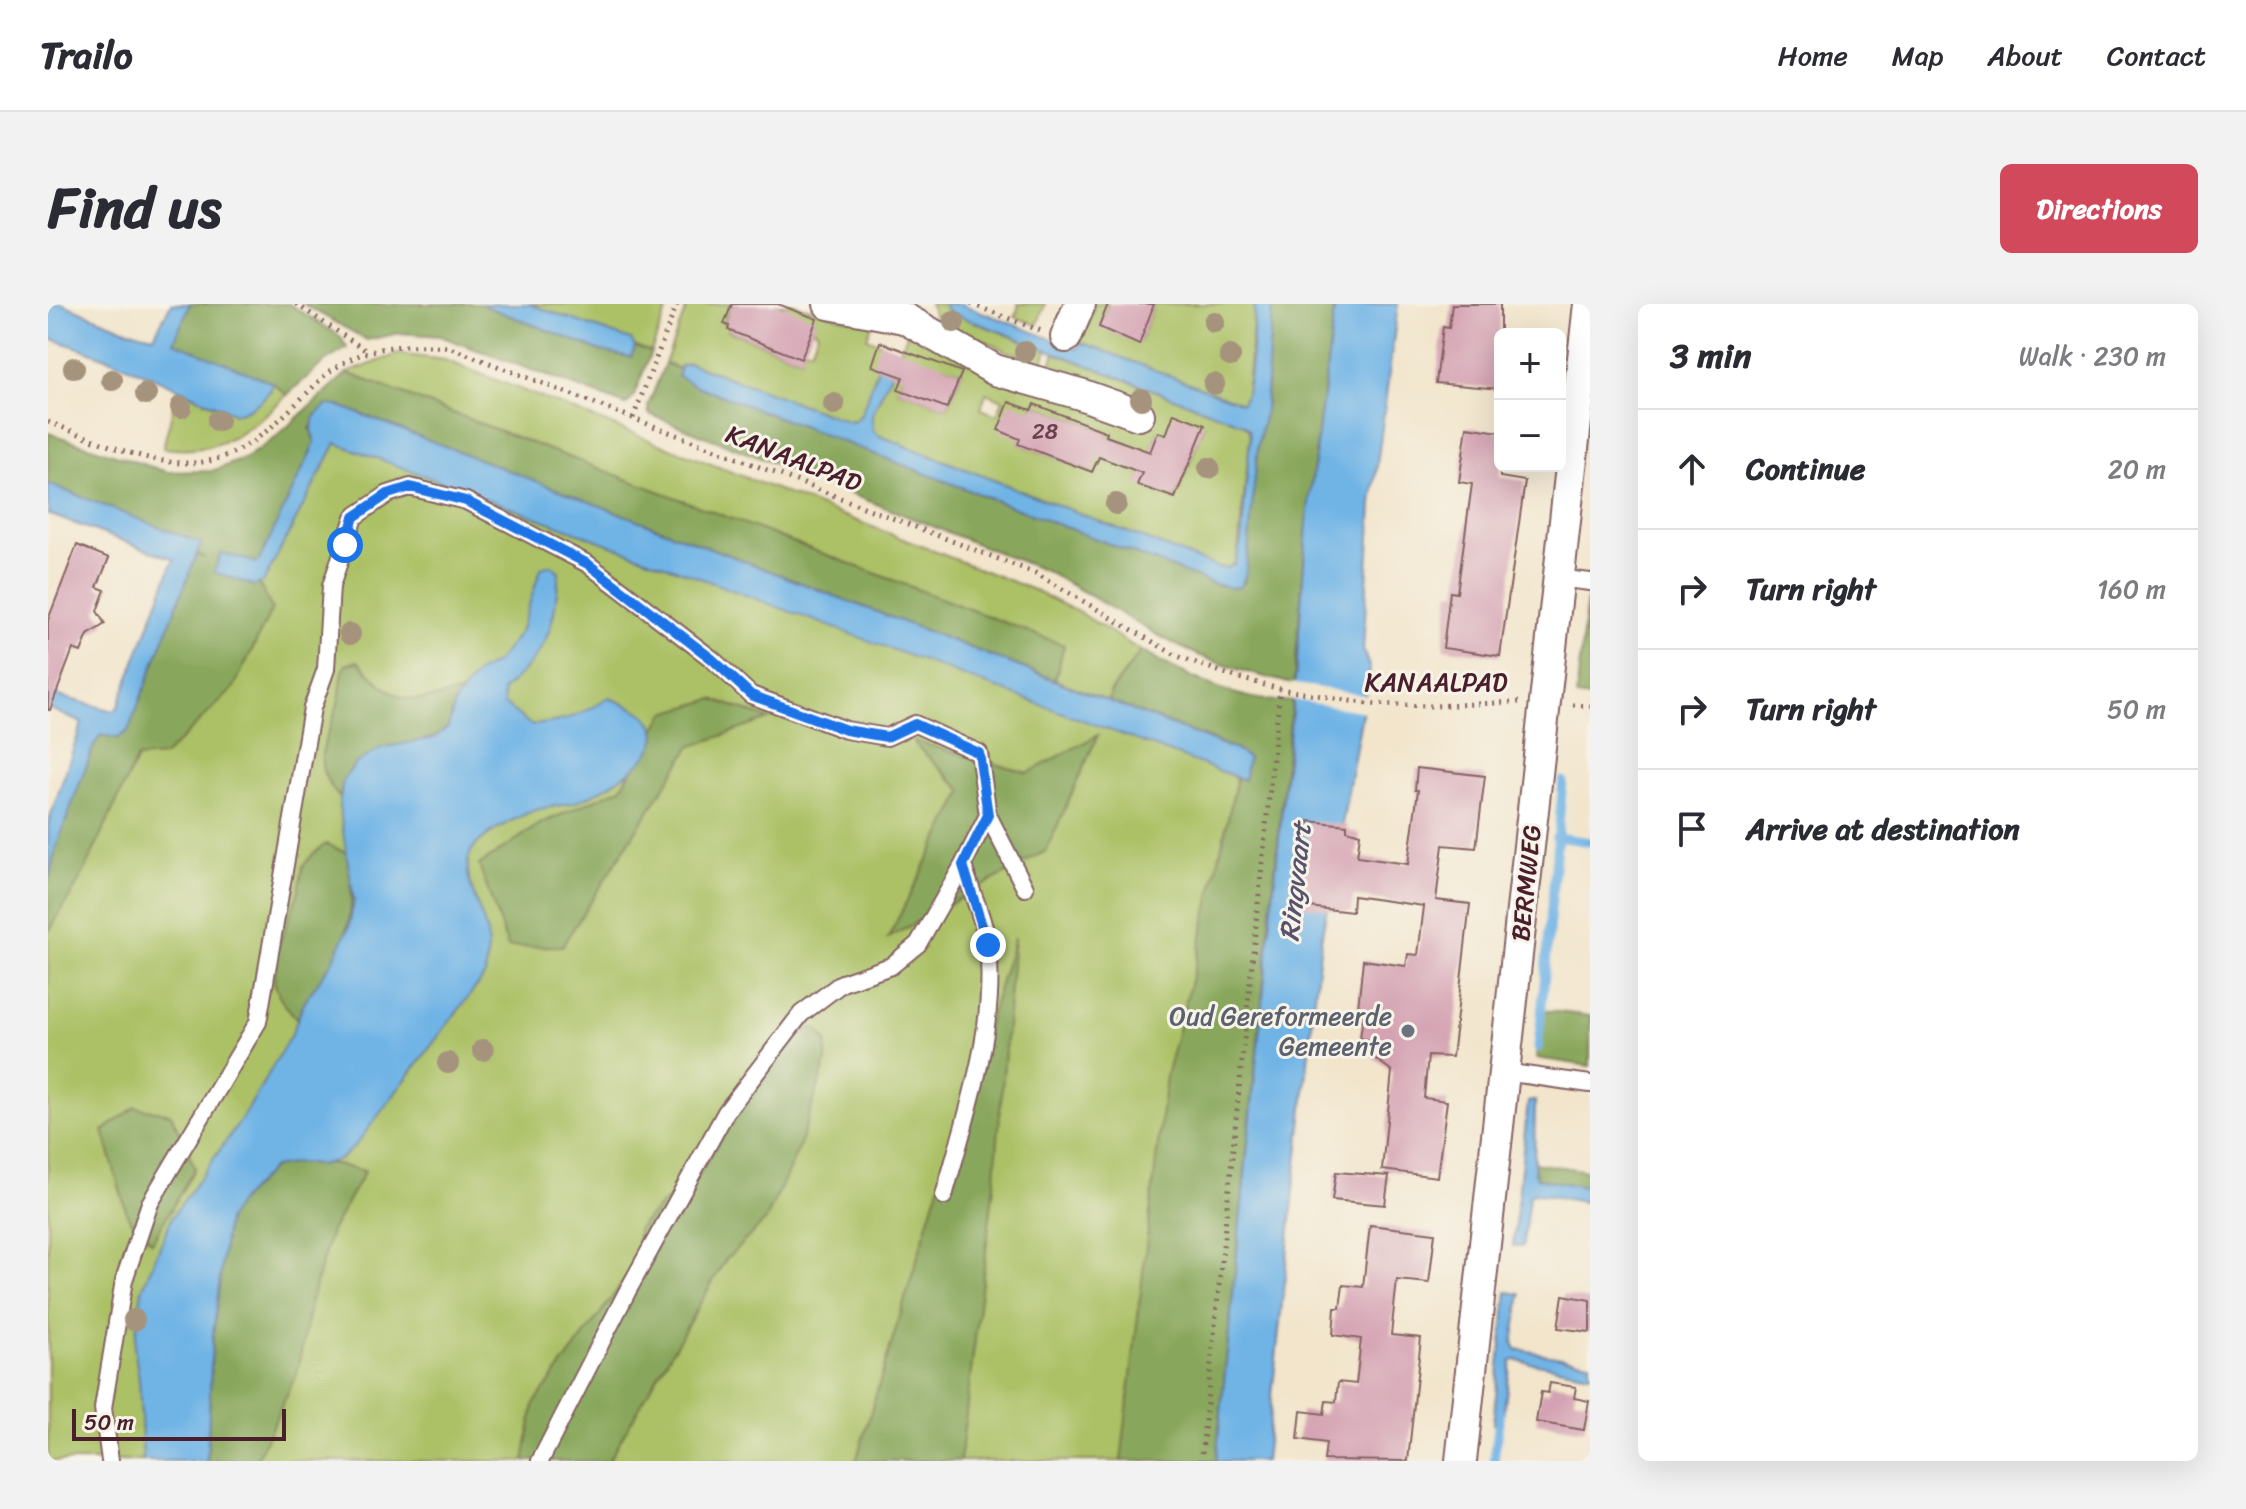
<!DOCTYPE html>
<meta charset="utf-8">
<style>
:root{--surface:#fff;--page:#f2f2f3;--text:#2b2b33;--muted:#7c7c81;--line:#e1e1e2;--accent:#d1495b}
body{margin:0;font-family:Sriracha,sans-serif;background:var(--page);color:var(--text)}
.controls{position:absolute;right:24px;top:24px;display:grid;overflow:hidden;border-radius:12px;box-shadow:0 8px 32px #0002}
.controls button{width:72px;height:72px;display:grid;place-items:center;padding:0;border:0;border-bottom:2px solid var(--line);background:var(--surface);color:var(--text);font:40px sans-serif}
.scale{position:absolute;left:24px;bottom:20px;width:214px;box-sizing:border-box;padding-left:8px;border:4px solid #4a1f2b;border-top:0;font-size:22px;line-height:28px;white-space:nowrap;color:#4a1f2b;-webkit-text-stroke:6px #f7f3e8;paint-order:stroke}
.stop{position:absolute;width:24px;height:24px;margin:-18px;border:6px solid #1a73e8;border-radius:50%;background:#fff}
.stop.end{background:#1a73e8;border-color:#fff;box-shadow:0 2px 8px #0008}
.list{margin:0;padding:0;list-style:none}
h2{display:flex;justify-content:space-between;align-items:center;height:104px;margin:0;padding:0 32px;font-size:34px}
h2 small{font-size:26px;font-weight:400;color:var(--muted)}
.list li{display:grid;grid-template-columns:52px 1fr auto;gap:24px;align-items:center;box-sizing:border-box;height:120px;padding:0 32px;border-top:2px solid var(--line)}
.list b{display:block;font-size:30px;white-space:nowrap}
.list em{font-size:26px;font-style:normal;color:var(--muted)}
.icon{flex:none;width:44px;height:44px;fill:none;stroke:currentColor;stroke-width:2;stroke-linecap:round;stroke-linejoin:round}
.map{position:relative;flex:none;width:1542px;height:1157px;overflow:hidden;border-radius:12px}
header{display:flex;align-items:center;gap:48px;box-sizing:border-box;height:112px;padding:0 40px;background:var(--surface);border-bottom:2px solid var(--line)}
header strong{font-size:38px}
nav{display:flex;gap:44px;margin-inline-start:auto;font-size:28px}
.intro{display:flex;align-items:center;justify-content:space-between;box-sizing:border-box;height:192px;padding:0 48px}
h1{margin:0;font-size:56px}
.button{padding:20px 36px;border-radius:12px;background:var(--accent);color:#fff;font-size:28px;font-weight:700}
main{display:flex;gap:48px;padding:0 48px}
aside{flex:1;background:var(--surface);border-radius:12px;box-shadow:0 8px 32px #0002}
.map>svg:first-child{display:block}
.green{fill:#acc166;stroke:#7b7048;stroke-width:2;fill-rule:evenodd}
.forest{fill:#89a75b;stroke:#6a6343;stroke-width:2}
.water{fill:#70b4e6;stroke:#5d6a88;stroke-width:2}
.pier{fill:#f2e5cc}
.lines{fill:none;stroke-linecap:round;stroke-linejoin:round}
.stream{stroke:#70b4e6;stroke-width:9}
.building{fill:#d4a2b2}
.service-casing{stroke:#856463;stroke-width:20}
.minor-casing{stroke:#856463;stroke-width:34}
.path{stroke:#856463;stroke-width:5;stroke-dasharray:2 6;stroke-linecap:butt}
.service{stroke:#fff;stroke-width:16}
.minor{stroke:#fff;stroke-width:30}
.tree{fill:#a6937d}
.route{stroke:#1a73e8;stroke-width:10}
.worship-dot{fill:#6b7280;stroke:#f7f3e8;stroke-width:3}
.labels{text-anchor:middle;dominant-baseline:central;stroke-width:6;stroke-linejoin:round;paint-order:stroke}
.number-label{font-size:22px;fill:#6c404d}
.street-label{font-size:26px;fill:#4a1f2b;stroke:#f7f3e8}
.worship-label{font-size:26px;fill:#5b616d;stroke:#f7f3e8;text-anchor:end}
.water-label{font-size:28px;font-style:italic;fill:#57536c;stroke:#f7f3e8}
</style>
<header>
<strong>Trailo</strong>
<nav><a>Home</a><a>Map</a><a>About</a><a>Contact</a></nav>
</header>
<div class="intro"><h1>Find us</h1><a class="button">Directions</a></div>
<main>
<div class="map">
<svg width="1542" height="1157" viewBox="0 0 1542 1157">
<rect width="100%" height="100%" fill="#f7f3e8"/>
<filter id="ink" filterUnits="userSpaceOnUse"><feTurbulence type="fractalNoise" baseFrequency=".0125" numOctaves="2"/><feDisplacementMap in="SourceGraphic" scale="16" xChannelSelector="R" yChannelSelector="G"/><feConvolveMatrix kernelMatrix="1 2 1 2 8 2 1 2 1" color-interpolation-filters="sRGB"/></filter>
<filter id="wash" filterUnits="userSpaceOnUse"><feTurbulence type="fractalNoise" baseFrequency=".006" numOctaves="4" result="noise"/><feDisplacementMap in="SourceGraphic" scale="32" xChannelSelector="R" yChannelSelector="G"/><feGaussianBlur stdDeviation="1.8" result="paint"/><feColorMatrix in="noise" values="0 0 0 0 0 0 0 0 0 0 0 0 0 0 0 0 0 1.4 0 .05"/><feComposite in="paint" operator="in"/></filter>
<g filter="url(#wash)">
<rect width="100%" height="100%" fill="#f2e5cc"/>
<!-- green -->
<path class="green" d="M481 0H621L603 48 587 42 582 36Z
M640 0H691L683 1 676 19 683 22 680 27 753 55 756 44 763 46 770 28 730 0H745L790 13 825 18 819 34 852 47 860 28 999 70 1007 49 1195 120 1201 126 1202 135 1189 257 1180 264 1169 263 832 132 825 127 824 111 845 65 832 59 813 111 807 117 801 118 641 59 632 62 631 65 617 59ZM896 62 914 68 899 104 850 86 857 68ZM938 89 955 96 949 111 933 105ZM986 100 1059 128 1058 132 1079 140 1049 152 1043 168 971 140ZM1157 121 1127 195 1090 180 1110 128 1118 132Z
M882 0H895L900 8 999 46 995 58 960 48 928 32 922 40 887 14Z
M970 0H997L989 21 967 13 971 1Z
M1047 0H1060L1052 23 1092 38 1106 0H1207L1198 93 1194 99 1184 97 1032 39Z
M350 50 397 56 983 285 1034 310 1093 347 1063 387 1061 397 1007 376 1015 341 299 69Z
M225 79 239 91C200 128 172 152 115 144L130 85 187 110 223 86Z
M285 126 1185 462 1213 612 1153 1157H0V547L71 417 140 248 208 272Z"/>
<!-- forest -->
<path class="forest" d="M142 0H241L292 32 299 44 275 59 239 91 225 79 125 38Z
M255 0H432L553 47 583 53 587 42 603 48 585 94 578 101 392 32 352 29 319 36Z
M1224 0H1287L1260 206 1246 380C1208 371 1170 361 1135 344 1086 321 1043 289 995 266L601 110 600 102 617 59 631 65V72L646 81 1166 280 1196 279 1210 140 1217 107Z
M299 69 1016 341 1007 376 292 102 262 124 267 139 210 260 173 250 169 259 186 275 206 282 211 280 224 305 185 385 116 452 89 454 33 574 0 629V579L7 546 46 441 53 431 70 434 80 427 148 251 157 254 149 249 152 239 0 180V129L119 168 164 167 196 155 227 134Z
M1539 295H1542V394L1528 392Z
M1093 347C1137 371 1192 400 1244 397L1168 1157H1073L1118 772 1148 658 1189 473 1195 476 1200 454 1188 445 1061 397 1063 388Z
M310 357C351 402 358 400 415 388L408 396 400 423 386 434 333 444 295 476 292 494C258 457 280 438 290 399 294 386 292 374 297 361Z
M665 395 721 415 642 443 514 642 460 643 431 561 492 520 573 484 617 409Z
M1050 431 998 547 840 634 915 487 863 436 980 469Z
M278 540 300 549C305 593 308 616 285 657 273 677 258 693 249 715L233 696 226 678 229 646 250 589 255 562 265 550Z
M966 634 947 873 912 1157H808Z
M1494 706 1542 712V762L1488 754Z
M761 724 769 725 779 738 778 758 750 846 718 916 678 955 560 1157H476L486 1100 601 943 590 939V924L612 902 651 871 686 811 735 747Z
M87 803 123 810 147 864 104 938 80 913 55 827Z
M250 859 271 861 280 859 317 867 283 927 263 996 249 1069 208 1157H159L164 1039 179 916 190 899 225 863Z
M1485 859 1542 867V884L1489 874Z"/>
<!-- water -->
<path class="water" d="M0 0H15L79 26 106 32 123 0H142L126 38 225 79C221 94 201 107 187 110 125 83 65 53 0 34Z
M432 0H481L583 36 587 42 583 53 553 47Z
M895 0H913L1029 45 1032 39 1041 41 1194 99C1204 86 1205 20 1207 0H1224L1217 107 1210 140 1198 269 1193 282 1184 284 1166 280 646 81 630 72 632 62 641 59 801 118 807 117 813 111 832 59 845 65 824 111 825 127 832 132 1169 263 1180 264 1186 261 1193 238 1202 135 1201 126 1195 120 900 8Z
M1287 0H1350L1324 200 1315 346 1322 365 1273 636 1217 1157H1168L1249 356 1260 206Z
M279 101 292 102 1188 446 1200 454 1196 476 288 139 216 277 207 282 166 268 173 249 210 259 267 139C261 121 264 112 279 101Z
M0 180 153 239 80 427 70 434 53 431 46 441 7 546 0 579V520L34 419 0 404V389L65 407 69 405 126 255 0 210Z
M502 261 511 267C506 324 501 348 455 386L456 400 483 421C515 419 533 411 561 394 576 400 599 406 606 423 619 452 550 490 528 498 512 503 495 502 480 509 462 517 435 530 424 546 410 568 434 606 439 629 441 643 439 657 437 671L307 842 291 856 271 861 250 859 225 863 190 899 179 916 164 1039 159 1157H95L91 1076 86 1042 94 986 124 913 196 812 244 729 255 700 285 656 301 623 306 597 291 502 295 476 307 460 333 444 386 434 400 423 408 396 418 383 429 369 449 358 472 328 493 264Z
M1487 797 1486 868 1489 874 1542 884V899L1485 889 1481 893 1475 942H1465L1480 798Z
M1459 988 1473 990 1465 1039 1468 1045 1542 1058V1070L1468 1056 1463 1057 1454 1120H1445Z"/>
<!-- pier -->
<path class="pier" d="M1243 379 1320 392 1317 408 1240 395Z"/>
<g class="lines">
<!-- stream -->
<path class="stream" d="M1508 533 1542 538
M1490 744 1515 477
M1446 1157 1452 1108"/>
</g>
<g id="blocks">
<!-- building -->
<path class="building" d="M684 0H730L769 15 753 55 680 26 681 22 676 20Z
M1060 0H1106L1091 41 1051 23Z
M1404 0H1452V85L1388 79 1395 23 1401 24Z
M832 38 914 68 899 104 850 86 855 73 824 62Z
M961 98 983 106 986 100 1059 128 1058 132 1102 148 1110 128 1118 131 1126 109 1157 121 1127 194 1089 181 1094 169 1051 153 1044 168 970 140 972 135 950 126Z
M1419 123 1452 128V173L1477 177 1452 352 1395 344 1402 288 1409 289 1424 180 1411 178Z
M29 241 61 254 49 283 57 286 49 307 57 320 40 331 33 348 25 345 2 406H0V316Z
M1369 464 1437 472 1428 544 1395 541 1388 596 1422 600 1404 753 1380 752 1376 794 1399 797 1389 873 1334 866 1344 767 1317 747 1324 737 1312 734 1316 705 1310 704 1315 656 1358 662 1360 650 1370 651 1376 602 1305 592 1304 608 1252 602 1261 517 1299 521V526L1312 530 1309 553 1360 560 1370 486H1367Z
M1288 868 1341 872 1337 901 1284 896Z
M1322 921 1387 929 1381 979 1349 976 1343 1031 1373 1034 1360 1157 1276 1156 1278 1139 1250 1135 1253 1107 1276 1110 1278 1097 1288 1098 1290 1078 1308 1080 1313 1035 1285 1031 1287 1004H1292L1295 981 1315 983Z
M1515 991 1542 996V1028L1510 1024Z
M1502 1079 1528 1083 1526 1094 1541 1097 1536 1126 1488 1118 1493 1088 1500 1089Z"/>
</g>
</g>
<g filter="url(#ink)">
<use href="#blocks" fill-opacity="0" stroke="#856463" stroke-width="2"/>
<g class="lines">
<!-- service casing -->
<g class="service-casing">
<path id="service" d="M1509 274 1542 278
M1456 768 1542 780
M896 892C917 815 949 725 940 644 937 617 923 588 915 561L940 511
M62 1157 55 1104 76 976 102 899 210 718 264 404 278 365 283 282 306 213 340 190 362 183 418 197 540 260 664 355 703 391 798 426 839 433 867 420 931 449 940 511 977 584
M492 1157 579 988 678 808 753 710 794 679 843 662 870 640 915 561"/>
</g>
<!-- minor casing -->
<g class="minor-casing">
<path id="minor" d="M781 0 856 14 947 66 1032 90 1091 111
M1018 33 1032 0
M1413 1157 1541 0"/>
</g>
<!-- path -->
<path class="path" d="M248 0 320 48
M923 0 993 27
M585 114 629 0
M0 118C42 133 89 157 134 159 189 161 221 126 257 91 266 83 274 72 284 66 322 40 357 40 400 43L987 269 1129 352 1187 373 1232 385 1320 400 1384 402 1471 398
M1525 401 1542 402
M1153 1157 1232 385"/>
<!-- service -->
<use href="#service" class="service"/>
<!-- minor -->
<use href="#minor" class="minor"/>
</g>
<!-- trees -->
<g class="tree">
<circle cx="906" cy="18" r="11"/>
<circle cx="1166" cy="18" r="11"/>
<circle cx="977" cy="48" r="11"/>
<circle cx="1182" cy="52" r="11"/>
<circle cx="26" cy="64" r="11"/>
<circle cx="64" cy="76" r="11"/>
<circle cx="1166" cy="80" r="11"/>
<circle cx="98" cy="90" r="11"/>
<circle cx="1093" cy="95" r="11"/>
<circle cx="786" cy="100" r="11"/>
<circle cx="133" cy="103" r="11"/>
<circle cx="170" cy="117" r="11"/>
<circle cx="1161" cy="164" r="11"/>
<circle cx="1068" cy="200" r="11"/>
<circle cx="302" cy="330" r="11"/>
<circle cx="435" cy="746" r="11"/>
<circle cx="400" cy="759" r="11"/>
<circle cx="86" cy="1016" r="11"/>
</g>
</g>
<g class="lines" filter="url(#ink)">
<!-- route -->
<path class="route" d="M297 241 306 213 340 190 362 183 418 197 540 260 664 355 703 391 798 426 839 433 867 420 931 449 940 511 915 561 940 641"/>
</g>
<!-- markers -->
<circle class="worship-dot" cx="1360" cy="727" r="8"/>
<g class="labels">
<!-- number labels -->
<g class="number-label">
<text x="997" y="127">28</text>
</g>
<!-- street labels -->
<g class="street-label">
<text transform="translate(746 154) rotate(21)">KANAALPAD</text>
<text x="1388" y="378">KANAALPAD</text>
<text transform="translate(1478 579) rotate(-84)">BERMWEG</text>
</g>
<!-- worship labels -->
<g class="worship-label">
<text x="1344" y="712">Oud Gereformeerde<tspan x="1344" dy="30">Gemeente</tspan></text>
</g>
<!-- water labels -->
<g class="water-label">
<text transform="translate(1247 578) rotate(-84)">Ringvaart</text>
</g>
</g>
</svg>
<div class="controls">
<button>+</button>
<button>−</button>
</div>
<div class="scale">50 m</div>
<div class="stop" style="left:297px;top:241px"></div>
<div class="stop end" style="left:940px;top:641px"></div>
</div>
<aside>
<h2>3 min<small>Walk · 230 m</small></h2>
<ul class="list">
<li><svg class="icon" aria-label="ahead" viewBox="0 0 24 24"><path d="M12 20V5M6 11l6-6 6 6"/></svg><div><b>Continue</b></div><em>20 m</em></li>
<li><svg class="icon" aria-label="right" viewBox="0 0 24 24"><path d="M7 20v-9h11M14 6l5 5-5 5"/></svg><div><b>Turn right</b></div><em>160 m</em></li>
<li><svg class="icon" aria-label="right" viewBox="0 0 24 24"><path d="M7 20v-9h11M14 6l5 5-5 5"/></svg><div><b>Turn right</b></div><em>50 m</em></li>
<li><svg class="icon" aria-label="arrive" viewBox="0 0 24 24"><path d="M6 21V4h12l-3 4 3 4H6"/></svg><div><b>Arrive at destination</b></div></li>
</ul>
</aside>
</main>
